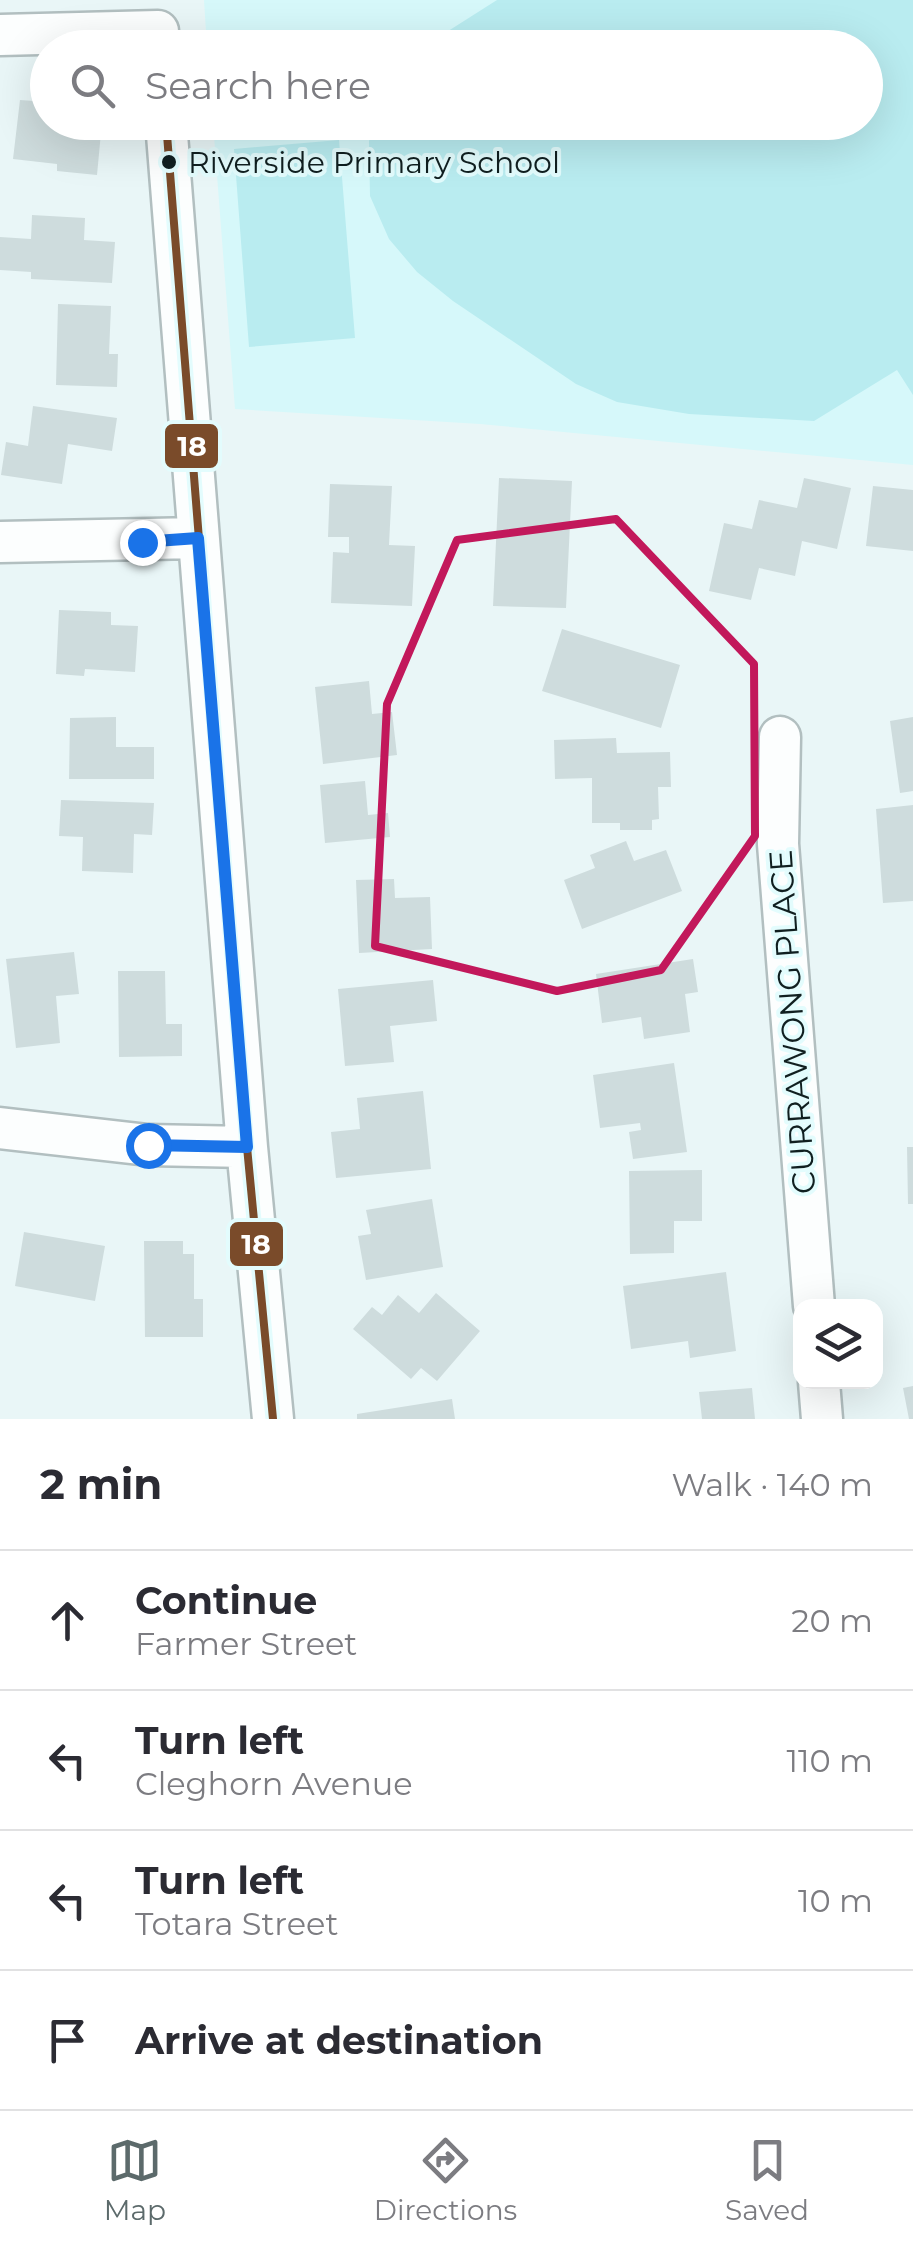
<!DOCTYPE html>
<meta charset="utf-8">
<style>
:root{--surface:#fff;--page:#f2f2f3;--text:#2b2b33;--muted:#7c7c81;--line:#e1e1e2;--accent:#5c6a6b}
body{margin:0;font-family:Montserrat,sans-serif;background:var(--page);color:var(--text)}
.controls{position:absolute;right:30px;bottom:30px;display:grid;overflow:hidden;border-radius:20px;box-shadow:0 10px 40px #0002}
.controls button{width:90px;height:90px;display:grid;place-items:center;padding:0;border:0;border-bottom:2px solid var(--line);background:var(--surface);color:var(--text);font:50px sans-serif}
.stop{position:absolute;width:30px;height:30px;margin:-22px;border:8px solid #1a73e8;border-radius:50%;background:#fff}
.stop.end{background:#1a73e8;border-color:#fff;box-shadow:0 2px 10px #0008}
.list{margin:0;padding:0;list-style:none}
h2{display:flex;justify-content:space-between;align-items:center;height:130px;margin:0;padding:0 40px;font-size:42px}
h2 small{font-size:32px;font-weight:400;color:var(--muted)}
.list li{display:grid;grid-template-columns:65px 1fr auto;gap:30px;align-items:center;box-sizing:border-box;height:140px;padding:0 40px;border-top:2px solid var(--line)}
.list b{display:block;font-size:38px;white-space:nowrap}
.list p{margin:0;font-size:32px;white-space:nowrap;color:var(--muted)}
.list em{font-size:32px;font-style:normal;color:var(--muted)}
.icon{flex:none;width:55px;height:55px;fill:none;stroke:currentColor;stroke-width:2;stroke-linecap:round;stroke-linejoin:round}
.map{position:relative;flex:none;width:913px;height:1419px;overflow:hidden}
.search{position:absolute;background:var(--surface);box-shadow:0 10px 40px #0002;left:30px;right:30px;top:30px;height:110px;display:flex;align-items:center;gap:25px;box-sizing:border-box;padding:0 35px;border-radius:55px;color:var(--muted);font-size:38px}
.sheet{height:690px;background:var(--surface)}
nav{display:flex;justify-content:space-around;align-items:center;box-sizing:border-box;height:140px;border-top:2px solid var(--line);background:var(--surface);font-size:28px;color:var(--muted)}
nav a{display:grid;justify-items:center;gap:5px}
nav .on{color:var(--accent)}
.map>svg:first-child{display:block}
.built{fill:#d6f8fa}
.green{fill:#b9ecf0}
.building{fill:#cedcdd}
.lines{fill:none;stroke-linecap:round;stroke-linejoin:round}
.minor-casing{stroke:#b2bfc0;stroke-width:45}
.minor{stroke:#fcfefe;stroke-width:40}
.bus-1-casing{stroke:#e3fcfd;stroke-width:15}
.bus-1{stroke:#7a4b2a;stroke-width:8}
.route{stroke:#1a73e8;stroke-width:12}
.marked{fill:none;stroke:#c2185b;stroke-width:8;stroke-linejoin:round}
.bus-dot{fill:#101f20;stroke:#e3fcfd;stroke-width:4}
.labels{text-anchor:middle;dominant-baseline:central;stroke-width:8;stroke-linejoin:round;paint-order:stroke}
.bus-label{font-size:30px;fill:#101f20;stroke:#e3fcfd;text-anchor:start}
.street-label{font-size:32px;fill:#101f20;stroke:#e3fcfd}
.line-badge{stroke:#e3fcfd;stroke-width:4}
.badge-label{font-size:28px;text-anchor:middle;font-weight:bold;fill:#fff}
</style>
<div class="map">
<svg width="913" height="1419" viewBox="0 0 913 1419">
<rect width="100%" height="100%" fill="#e9f6f7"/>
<!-- built -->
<path class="built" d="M204 0H913V465L480 424 235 409 213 123 866 122V48L207 47Z"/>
<!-- green -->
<path class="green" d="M497 0H913V395L897 370 814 421 689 414 617 402 576 384 453 301 417 272 389 239 370 196 369 141 375 123 866 122V48L423 47Z
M339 140 355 338 249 347 234 149Z"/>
<!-- building -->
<path class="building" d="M20 100 48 102V122H102L97 175 57 171V164L13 159Z
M32 215 85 218 84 240 115 242 112 283 31 279V272L0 270V237L31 239Z
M58 304 111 306 109 354H118L117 387 56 385Z
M33 406 117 418 112 451 68 444 62 484 1 475 6 442 28 446Z
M499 478 572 481 566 608 493 606Z
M804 478 851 488 837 549 802 541 795 576 759 568 751 600 709 591 724 523 752 529 759 500 797 508Z
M330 484 392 486 389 545 415 546 412 606 331 603 333 552 349 553V537H328Z
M873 486 913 490V551L866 546Z
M59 610 111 612V625L138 626 135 672 85 669 84 676 56 674Z
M562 629 680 665 661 728 542 691Z
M369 681 372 714 392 712 397 755 323 764 315 687Z
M116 717V747H154V779H69L70 718Z
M913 717V791L900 793 890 721Z
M616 738 617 753 670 752 671 787H658L659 819 652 820V830H620V823H592V778L555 779 554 740Z
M365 781 368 815 388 813 390 837 325 843 320 785Z
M61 800 154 803 152 835 134 834 133 873 82 871 83 837 59 836Z
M913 805V901L883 903 876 809Z
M626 841 634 861 666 850 682 891 582 929 564 880 595 868 590 855Z
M394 879 395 898 430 897 432 949 359 953 356 880Z
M74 952 79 994 56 996 60 1043 16 1048 6 959Z
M693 959 698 992 685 994 690 1032 644 1039 641 1017 602 1023 596 974Z
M118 971H165L166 1024H182V1056L119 1057Z
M433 980 437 1021 390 1026 394 1062 345 1066 338 989Z
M674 1063 687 1152 633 1159 629 1132 641 1130 640 1123 600 1128 593 1075Z
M423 1091 431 1169 336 1178 331 1132 360 1129 357 1098Z
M907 1147H913V1204H908Z
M702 1170V1221H674V1253L630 1254 629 1171Z
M432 1199 443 1267 366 1280 358 1236 371 1234 366 1210Z
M24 1232 105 1246 95 1301 15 1286Z
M144 1241H183V1254H194V1299H203V1337H145Z
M726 1272 736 1351 690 1358 688 1341 631 1349 623 1286Z
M436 1293 480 1331 437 1381 421 1368 411 1379 353 1329 372 1307 382 1315 398 1295 419 1313Z
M913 1386V1419H909L903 1388Z
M752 1388 755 1419H702L699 1392Z
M452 1399 455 1419H357V1414Z"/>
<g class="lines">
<!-- minor casing -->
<g class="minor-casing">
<path id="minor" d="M0 35 158 31
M166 122 247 1147 273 1419
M0 542 198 538
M780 737 778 844 814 1306
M0 1128 148 1145 247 1147
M819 1382 822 1419"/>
</g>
<!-- minor -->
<use href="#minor" class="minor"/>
<!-- bus-1 casing -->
<g class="bus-1-casing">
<path id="bus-1" d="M166 122 247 1147 273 1419"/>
</g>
<!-- bus-1 -->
<use href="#bus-1" class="bus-1"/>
</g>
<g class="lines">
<!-- route -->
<path class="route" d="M142 542 198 538 247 1147 148 1145"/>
</g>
<!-- marked area -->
<path class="marked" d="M616 519 754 664 755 836 661 970 557 991 375 946 387 704 457 540Z"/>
<!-- markers -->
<circle class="bus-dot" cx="169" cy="162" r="9"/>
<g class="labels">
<!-- bus labels -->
<g class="bus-label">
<text x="188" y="162">Riverside Primary School</text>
</g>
<!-- street labels -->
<g class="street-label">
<text transform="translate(792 1022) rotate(-94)">CURRAWONG PLACE</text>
</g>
</g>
<g class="line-badge">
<rect x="163" y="422" width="57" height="48" rx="10" fill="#7a4b2a"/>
<rect x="228" y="1220" width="57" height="48" rx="10" fill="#7a4b2a"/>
</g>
<g class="badge-label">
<text x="192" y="456">18</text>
<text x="256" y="1254">18</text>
</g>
</svg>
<div class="controls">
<button><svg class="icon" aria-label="layers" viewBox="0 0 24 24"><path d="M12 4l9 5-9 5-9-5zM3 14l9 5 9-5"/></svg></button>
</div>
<div class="stop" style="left:148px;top:1145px"></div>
<div class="stop end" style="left:142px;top:542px"></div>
<div class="search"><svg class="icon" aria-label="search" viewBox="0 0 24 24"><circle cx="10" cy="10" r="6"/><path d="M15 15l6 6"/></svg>Search here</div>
</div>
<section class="sheet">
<h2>2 min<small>Walk · 140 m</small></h2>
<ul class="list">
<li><svg class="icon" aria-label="ahead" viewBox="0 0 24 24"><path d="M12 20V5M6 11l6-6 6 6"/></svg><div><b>Continue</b><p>Farmer Street</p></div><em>20 m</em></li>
<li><svg class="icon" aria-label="left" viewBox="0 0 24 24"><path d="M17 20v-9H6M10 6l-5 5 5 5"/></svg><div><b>Turn left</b><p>Cleghorn Avenue</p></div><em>110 m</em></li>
<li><svg class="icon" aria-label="left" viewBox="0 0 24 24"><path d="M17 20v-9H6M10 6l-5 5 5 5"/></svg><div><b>Turn left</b><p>Totara Street</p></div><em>10 m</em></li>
<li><svg class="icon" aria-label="arrive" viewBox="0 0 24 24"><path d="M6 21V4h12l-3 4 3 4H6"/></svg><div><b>Arrive at destination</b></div></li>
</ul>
</section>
<nav>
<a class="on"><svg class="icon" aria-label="map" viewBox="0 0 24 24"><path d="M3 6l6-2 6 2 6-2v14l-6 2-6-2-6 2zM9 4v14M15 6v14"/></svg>Map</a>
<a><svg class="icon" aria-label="directions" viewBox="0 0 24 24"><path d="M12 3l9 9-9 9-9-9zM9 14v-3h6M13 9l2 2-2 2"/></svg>Directions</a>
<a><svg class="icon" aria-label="saved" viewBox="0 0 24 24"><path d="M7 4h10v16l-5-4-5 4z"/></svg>Saved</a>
</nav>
